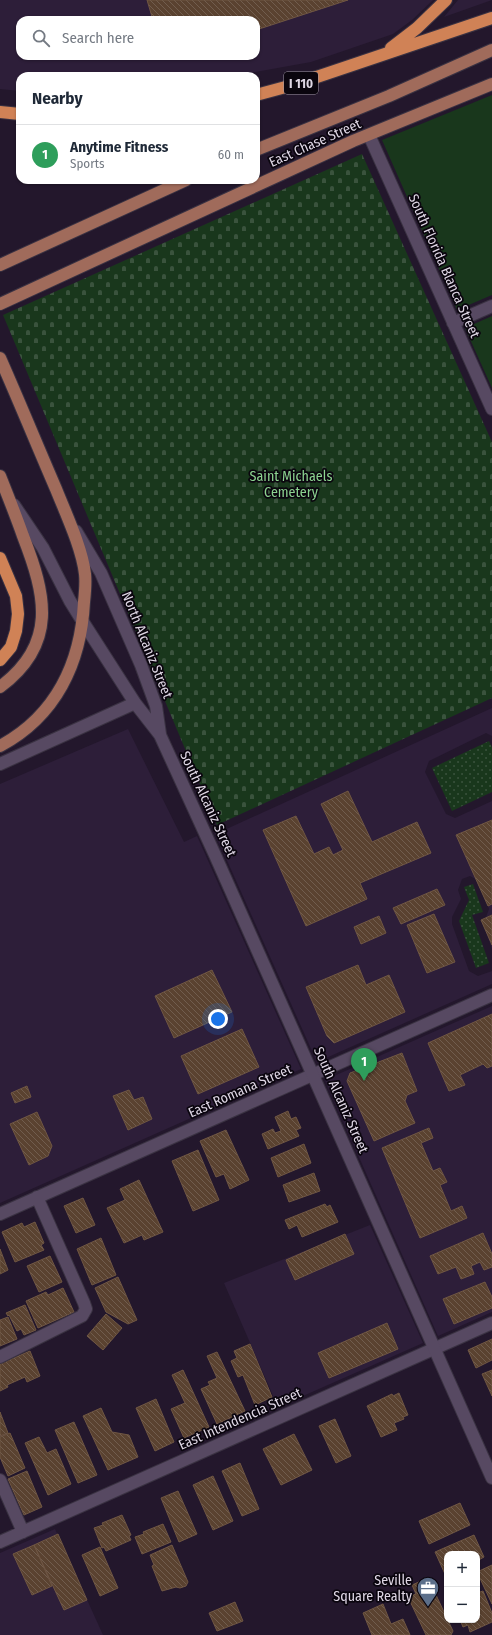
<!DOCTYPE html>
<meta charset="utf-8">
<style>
:root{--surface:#fff;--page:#f2f2f3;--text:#1f2937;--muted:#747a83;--line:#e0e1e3;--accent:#0f766e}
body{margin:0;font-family:"Fira Sans Condensed",sans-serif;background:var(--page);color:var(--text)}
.controls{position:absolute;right:12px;bottom:12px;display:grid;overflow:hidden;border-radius:8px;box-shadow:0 1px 3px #0004}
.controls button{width:36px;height:36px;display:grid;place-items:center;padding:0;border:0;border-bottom:1px solid var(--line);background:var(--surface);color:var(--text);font:20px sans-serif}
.you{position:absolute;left:218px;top:1019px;width:14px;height:14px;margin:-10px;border:3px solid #fff;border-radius:50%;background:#1a73e8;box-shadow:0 0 0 6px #1a73e833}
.badge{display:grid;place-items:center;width:26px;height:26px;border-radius:50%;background:var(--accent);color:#fff;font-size:13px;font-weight:700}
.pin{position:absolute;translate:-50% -33px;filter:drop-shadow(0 1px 2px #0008)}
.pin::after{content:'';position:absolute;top:21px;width:14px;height:12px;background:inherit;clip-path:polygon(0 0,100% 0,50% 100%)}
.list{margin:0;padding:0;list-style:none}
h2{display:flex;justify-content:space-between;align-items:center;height:52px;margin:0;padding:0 16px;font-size:17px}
h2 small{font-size:13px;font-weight:400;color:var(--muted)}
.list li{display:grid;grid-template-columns:26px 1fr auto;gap:12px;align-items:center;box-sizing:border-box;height:60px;padding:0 16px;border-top:1px solid var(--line)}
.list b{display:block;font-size:15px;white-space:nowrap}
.list p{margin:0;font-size:13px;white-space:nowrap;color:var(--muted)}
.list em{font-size:13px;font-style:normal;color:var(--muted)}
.icon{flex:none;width:22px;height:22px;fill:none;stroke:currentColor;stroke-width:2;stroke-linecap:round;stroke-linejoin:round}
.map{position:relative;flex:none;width:492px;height:1635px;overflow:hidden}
.search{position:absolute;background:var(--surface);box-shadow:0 1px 3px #0004;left:16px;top:16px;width:244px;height:44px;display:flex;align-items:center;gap:10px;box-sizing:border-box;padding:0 14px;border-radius:12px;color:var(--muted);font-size:15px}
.panel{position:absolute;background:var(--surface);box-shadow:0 1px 3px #0004;left:16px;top:72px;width:244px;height:112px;border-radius:12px}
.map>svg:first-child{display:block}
.built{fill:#2d1e39;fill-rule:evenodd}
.grass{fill:url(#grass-dots)}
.cemetery{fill:url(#cemetery-stones)}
.green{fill:#19371c}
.building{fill:url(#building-back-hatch);stroke:#6f5643}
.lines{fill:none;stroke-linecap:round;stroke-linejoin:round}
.street-casing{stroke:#3a3242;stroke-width:14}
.secondary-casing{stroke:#3a3242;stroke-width:14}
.primary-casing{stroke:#3a3242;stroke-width:14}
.highway-casing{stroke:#3a3242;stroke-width:14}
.street{stroke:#574962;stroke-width:12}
.secondary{stroke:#574962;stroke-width:12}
.primary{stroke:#a06b5b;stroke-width:12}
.highway{stroke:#d08256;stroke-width:12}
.labels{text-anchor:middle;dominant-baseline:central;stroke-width:3.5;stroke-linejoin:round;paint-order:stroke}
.shield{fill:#0a050e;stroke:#9f98a4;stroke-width:1}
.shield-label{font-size:13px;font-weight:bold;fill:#dfd7e5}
.street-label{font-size:14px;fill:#dfd7e5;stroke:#0a050e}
.park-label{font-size:14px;fill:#8cd390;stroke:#0a050e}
.poi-label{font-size:14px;fill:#dfd7e5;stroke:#0a050e;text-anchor:end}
</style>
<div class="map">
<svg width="492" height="1635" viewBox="0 0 492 1635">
<defs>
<pattern id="grass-dots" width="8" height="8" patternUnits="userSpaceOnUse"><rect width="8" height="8" fill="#19371c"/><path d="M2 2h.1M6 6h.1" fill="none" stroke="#3a533d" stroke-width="1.8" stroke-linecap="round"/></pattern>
<pattern id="cemetery-stones" width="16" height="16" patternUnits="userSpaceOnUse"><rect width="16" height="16" fill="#19371c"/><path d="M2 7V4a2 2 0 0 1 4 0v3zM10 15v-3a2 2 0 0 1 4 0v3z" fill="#3a533d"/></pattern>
<pattern id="building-back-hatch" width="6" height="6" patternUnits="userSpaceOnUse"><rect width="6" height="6" fill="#5a4230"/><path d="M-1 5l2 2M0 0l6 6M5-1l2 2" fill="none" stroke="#715d4e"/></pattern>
</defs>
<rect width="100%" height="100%" fill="#23172c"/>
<!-- built -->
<path class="built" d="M0 0H433L412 20 393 34 311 62 233 76H20V91L0 89ZM20 20H256V56H20Z
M458 0H492L444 17Z
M492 708V736L486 733 429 761 425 772 446 814 455 818 492 801V949L482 921 485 920 489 909 479 881 470 876 462 879 458 890 461 899 452 917V924L469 971 478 976 492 971V984L317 1062 213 829 220 832Z
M128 729 184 842 197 836 301 1069 0 1203V784Z
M492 1006V1312L438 1336 325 1080Z
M370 1225 423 1343 278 1407 224 1283Z
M55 1529 103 1635H0V1553Z"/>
<!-- grass -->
<path class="grass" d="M489 741 492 747V792L452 811 432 768Z
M473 884 483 912 472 915 489 963 476 968 459 921 469 900 464 887Z"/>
<!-- cemetery -->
<path class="cemetery" d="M362 154 492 442V698L217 825 3 315Z"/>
<!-- green -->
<path class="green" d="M492 95V295L457 310 382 140Z
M492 316V388L465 328Z"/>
<!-- building -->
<path class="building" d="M147 0H348L256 30V20H153Z
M348 791 372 842 417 822 431 853 360 883 367 899 306 926 263 830 296 816 314 854 329 847 333 855 343 850 321 804Z
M492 820V904L488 906 456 835Z
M437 889 445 905 401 924 393 908Z
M434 914 455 962 427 973 407 925Z
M492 915V945L481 920Z
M379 916 386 933 361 944 354 927Z
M358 965 366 985 389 975 405 1012 334 1043 327 1036 306 987Z
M212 970 232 1012 174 1038 155 996Z
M492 1014V1066L487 1068 483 1064 460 1075 465 1085 449 1091 428 1043Z
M242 1029 259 1067 198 1094 181 1056Z
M402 1053 417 1091 407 1095 405 1101 415 1123 374 1141 347 1081 350 1073Z
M27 1086 31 1097 15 1103 11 1093Z
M129 1090 134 1100 143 1097 152 1119 128 1130 113 1096Z
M288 1111 291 1119 296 1117 301 1128 296 1130 299 1136 268 1149 262 1134 273 1129 275 1133 281 1131 275 1117Z
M37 1112 52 1146 48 1156 29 1165 10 1124Z
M429 1128 433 1138 421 1143 433 1171 440 1168 447 1182 440 1185 451 1211 462 1206 467 1218 420 1238 382 1148Z
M226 1130 249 1180 230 1189 224 1174 216 1177 200 1141Z
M304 1144 311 1163 278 1177 271 1158Z
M198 1150 219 1200 193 1211 172 1161Z
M314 1173 320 1191 289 1202 283 1185Z
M139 1180 163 1232 144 1240 142 1235 124 1243 107 1208 125 1200 120 1189Z
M83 1198 95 1225 76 1233 64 1206Z
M325 1204 327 1207 330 1205 338 1222 302 1237 297 1225 289 1229 285 1220Z
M35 1222 44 1243 41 1245 44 1250 15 1262 2 1232 22 1223 24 1227Z
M483 1233 492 1254V1267L484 1270 480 1262 471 1266 474 1274 461 1279 456 1267 438 1274 430 1256Z
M345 1234 354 1254 295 1280 286 1260Z
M101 1238 116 1275 92 1285 77 1249Z
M0 1249 8 1270 0 1274Z
M50 1256 62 1282 39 1292 27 1266Z
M118 1277 137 1320 128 1324 106 1312 95 1288Z
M485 1282 492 1297V1308L454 1324 443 1299Z
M63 1288 74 1312 38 1328 26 1301 46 1292 48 1295Z
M25 1305 36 1330 24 1335 21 1329 17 1331 9 1315 8 1316 6 1313Z
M106 1314 122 1328 103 1350 87 1336Z
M8 1317 17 1339 0 1346V1320Z
M387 1323 398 1349 329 1378 318 1353Z
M492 1339V1360L476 1368 468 1350Z
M250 1344 272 1397 255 1405 243 1375 238 1377 231 1361 237 1358 234 1351Z
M30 1351 40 1376 27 1382 25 1377 7 1385 8 1387 0 1391V1364Z
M217 1352 245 1411 217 1424 201 1389 210 1385 208 1382 217 1378 207 1356Z
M183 1370 209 1427 184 1438 171 1409 185 1403 172 1375Z
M492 1370V1396L482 1374Z
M399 1393 408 1415 403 1417 404 1419 394 1423 397 1430 381 1437 367 1406 392 1394 393 1396Z
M156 1399 174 1442 155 1451 136 1408Z
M101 1408 112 1432 129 1435 138 1457 108 1470 83 1416Z
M0 1412 8 1433 0 1436Z
M335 1419 351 1456 336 1463 319 1426Z
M74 1422 97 1475 78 1483 55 1430Z
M10 1433 25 1468 8 1476 0 1457V1437Z
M294 1434 312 1470 281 1485 263 1449Z
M39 1437 47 1453 56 1449 71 1484 48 1495 25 1443Z
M240 1463 259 1509 242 1516 222 1471Z
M27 1471 42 1507 24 1515 8 1479Z
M213 1476 233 1521 213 1530 193 1485Z
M178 1491 197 1534 179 1542 161 1498Z
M460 1503 470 1525 429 1544 419 1521Z
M122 1515 131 1535 129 1536 131 1540 106 1551 104 1547 102 1548 94 1528 103 1525 102 1523Z
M163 1524 171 1542 142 1554 135 1537 144 1534 143 1532Z
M58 1534 87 1600 64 1610 34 1545Z
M474 1535 484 1557 477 1561V1554H447V1574H445L435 1552Z
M34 1545 52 1586 32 1595 13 1554Z
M172 1545 188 1582 186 1586 180 1588 176 1587 162 1591 152 1566 154 1565 150 1555Z
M100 1547 118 1588 100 1596 82 1555Z
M492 1565V1604L477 1572Z
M428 1578 453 1631 451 1635H426L408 1597 416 1594 412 1585Z
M483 1591 492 1613V1622L470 1632 468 1625 463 1627 460 1620H477V1593Z
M235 1602 243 1621 217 1631 209 1613Z
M383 1604 391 1624 403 1619 410 1635H372L363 1613Z"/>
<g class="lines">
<!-- street casing -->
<g class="street-casing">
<path id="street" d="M369 135 492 409
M453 323 492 306
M0 1214 492 995
M0 1357 82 1316 86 1309 84 1303 37 1197
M0 1480 23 1532
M0 1542 492 1323"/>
</g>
<!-- secondary casing -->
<g class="secondary-casing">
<path id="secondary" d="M14 505 43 548 70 601 83 622 135 703 160 735 215 855 492 1478
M76 531 101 573 141 665 156 706 160 734
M0 764 135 703"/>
</g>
<!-- primary casing -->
<g class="primary-casing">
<path id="primary" d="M256 150 389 96 492 50
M0 265 186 180
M0 304 353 141 492 84
M0 358C19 401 37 445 56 489 66 514 82 548 85 574 86 583 85 593 84 602 81 663 56 716 0 746
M0 476C8 496 16 516 23 536 46 595 58 644 0 687"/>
</g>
<!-- highway casing -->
<g class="highway-casing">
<path id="highway" d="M391 48 417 28 446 0
M256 95 293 85 492 18
M0 112 20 114
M0 558 16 596 18 614 16 631 11 647 0 660"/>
</g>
<!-- street -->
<use href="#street" class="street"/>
<!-- secondary -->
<use href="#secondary" class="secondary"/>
<!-- primary -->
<use href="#primary" class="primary"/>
<!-- highway -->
<use href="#highway" class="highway"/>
</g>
<!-- icons -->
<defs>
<g id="office-pin" transform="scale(1.15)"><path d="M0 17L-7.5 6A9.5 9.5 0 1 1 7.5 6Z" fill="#5c6f8a" stroke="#0a050e"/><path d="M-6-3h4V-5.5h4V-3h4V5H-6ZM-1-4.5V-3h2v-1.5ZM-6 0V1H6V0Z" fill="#fff"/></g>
</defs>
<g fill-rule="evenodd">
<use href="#office-pin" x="428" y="1588"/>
</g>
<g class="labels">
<!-- shield labels -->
<rect class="shield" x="284" y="72" width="34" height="22" rx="3"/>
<g class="shield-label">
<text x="301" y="83">I 110</text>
</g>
<!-- street labels -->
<g class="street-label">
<text transform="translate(315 143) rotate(-24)">East Chase Street</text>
<text transform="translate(444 266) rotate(66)">South Florida Blanca Street</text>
<text transform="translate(147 645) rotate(68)">North Alcaniz Street</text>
<text transform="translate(208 804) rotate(65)">South Alcaniz Street</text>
<text transform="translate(240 1091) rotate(-24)">East Romana Street</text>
<text transform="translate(341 1100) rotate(66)">South Alcaniz Street</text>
<text transform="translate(240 1419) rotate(-24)">East Intendencia Street</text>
</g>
<!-- park labels -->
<g class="park-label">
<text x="291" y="476">Saint Michaels<tspan x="291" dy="16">Cemetery</tspan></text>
</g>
<!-- poi labels -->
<g class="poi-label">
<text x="412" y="1580">Seville<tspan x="412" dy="16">Square Realty</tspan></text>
</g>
</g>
</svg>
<div class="controls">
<button>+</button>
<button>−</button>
</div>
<div class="you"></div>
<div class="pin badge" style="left:364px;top:1081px;background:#2e9e5b">1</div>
<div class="search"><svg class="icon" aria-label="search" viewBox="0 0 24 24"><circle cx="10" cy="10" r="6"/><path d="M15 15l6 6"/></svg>Search here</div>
<section class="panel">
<h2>Nearby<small></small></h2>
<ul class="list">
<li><span class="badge" style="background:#2e9e5b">1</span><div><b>Anytime Fitness</b><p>Sports</p></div><em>60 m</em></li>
</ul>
</section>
</div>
